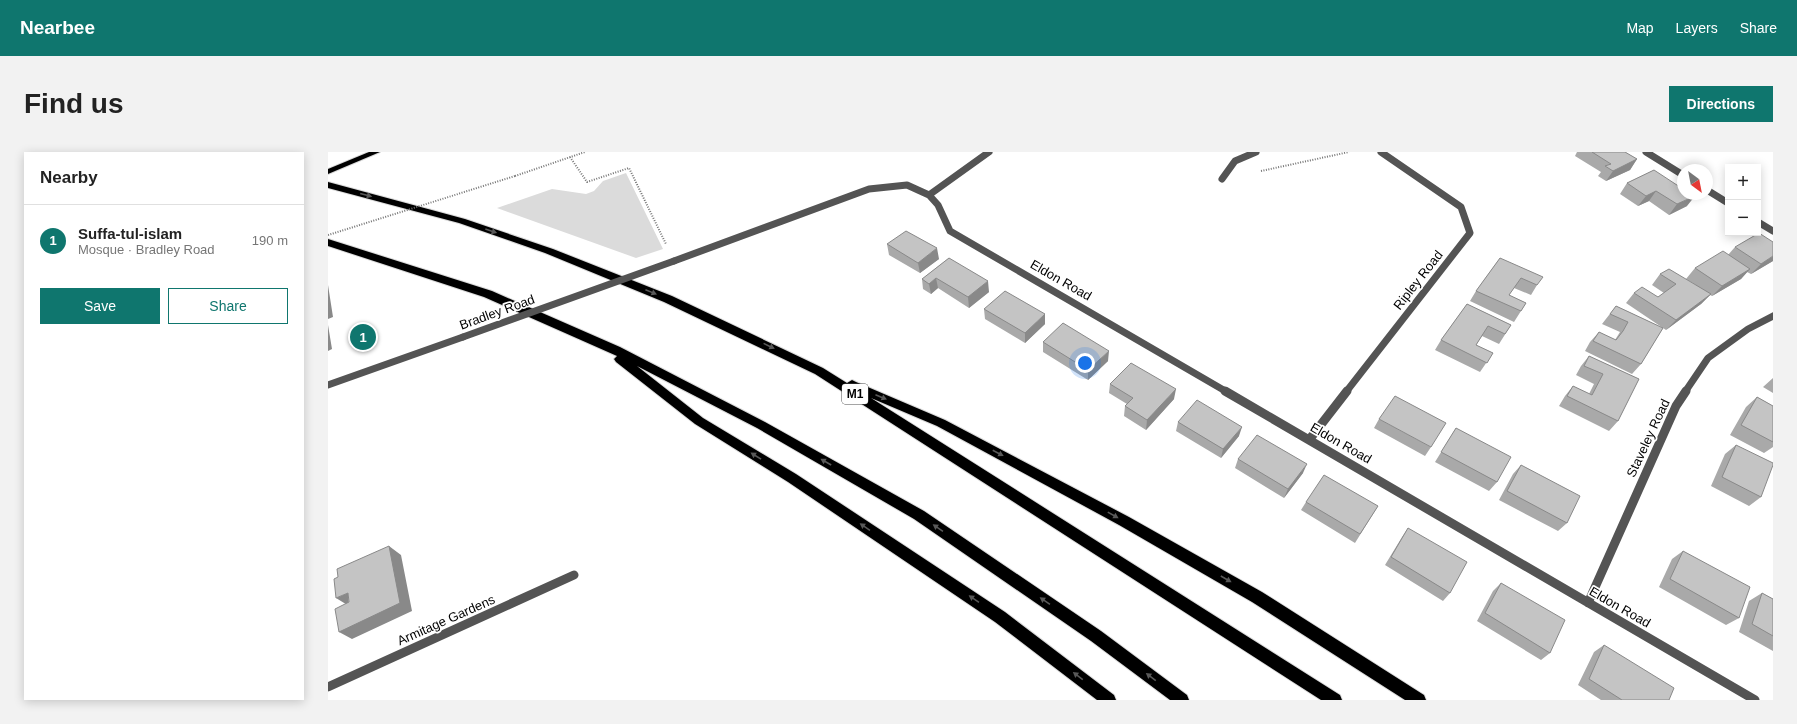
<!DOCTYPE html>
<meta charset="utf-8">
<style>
:root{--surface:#fff;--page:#f2f2f2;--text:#222;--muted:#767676;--line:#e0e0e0;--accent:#0f766e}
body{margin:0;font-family:Helvetica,sans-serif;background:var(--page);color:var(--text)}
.controls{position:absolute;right:12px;top:12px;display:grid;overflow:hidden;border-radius:0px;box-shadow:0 2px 10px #0003}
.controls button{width:36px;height:36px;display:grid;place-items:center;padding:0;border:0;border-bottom:1px solid var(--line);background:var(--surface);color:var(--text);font:20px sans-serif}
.compass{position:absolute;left:1349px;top:12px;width:36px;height:36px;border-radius:50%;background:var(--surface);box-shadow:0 2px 10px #0003;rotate:148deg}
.you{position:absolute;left:757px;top:211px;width:14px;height:14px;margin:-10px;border:3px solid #fff;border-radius:50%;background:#1a73e8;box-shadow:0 0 0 6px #1a73e833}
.badge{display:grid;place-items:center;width:26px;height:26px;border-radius:50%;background:var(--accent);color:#fff;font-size:13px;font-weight:700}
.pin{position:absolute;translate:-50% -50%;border:2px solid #fff;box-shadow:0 1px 4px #0006}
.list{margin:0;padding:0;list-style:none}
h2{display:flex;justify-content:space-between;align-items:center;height:52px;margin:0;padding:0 16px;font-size:17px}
h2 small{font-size:13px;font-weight:400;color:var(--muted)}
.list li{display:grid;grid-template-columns:26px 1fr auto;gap:12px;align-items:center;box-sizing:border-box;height:72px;padding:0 16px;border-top:1px solid var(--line)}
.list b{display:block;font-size:15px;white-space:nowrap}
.list p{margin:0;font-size:13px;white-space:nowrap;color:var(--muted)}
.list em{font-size:13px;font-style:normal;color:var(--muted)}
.actions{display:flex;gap:8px;padding:12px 16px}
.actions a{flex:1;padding:9px 0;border:1px solid var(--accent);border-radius:0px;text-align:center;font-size:14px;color:var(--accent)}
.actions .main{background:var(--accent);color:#fff}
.map{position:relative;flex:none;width:1445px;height:548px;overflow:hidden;border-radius:0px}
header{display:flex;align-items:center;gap:24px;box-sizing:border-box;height:56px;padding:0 20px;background:var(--accent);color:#fff}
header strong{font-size:19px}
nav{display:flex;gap:22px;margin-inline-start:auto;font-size:14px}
.intro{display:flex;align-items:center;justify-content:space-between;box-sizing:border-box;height:96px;padding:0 24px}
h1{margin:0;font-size:28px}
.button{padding:10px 18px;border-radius:0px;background:var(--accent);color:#fff;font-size:14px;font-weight:700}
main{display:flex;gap:24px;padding:0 24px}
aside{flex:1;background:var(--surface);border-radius:0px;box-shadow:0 2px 10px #0003}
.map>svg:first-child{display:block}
.green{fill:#dbdbdb}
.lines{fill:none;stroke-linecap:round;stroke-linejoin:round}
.primary-casing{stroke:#dbdbdb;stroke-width:2}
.motorway-casing{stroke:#dbdbdb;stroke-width:2}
.path{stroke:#767676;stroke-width:2;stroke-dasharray:1 1.5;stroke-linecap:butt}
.minor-far1{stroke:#545454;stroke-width:7}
.minor{stroke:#545454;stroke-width:9}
.primary{fill:#000;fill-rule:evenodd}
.motorway{fill:#000;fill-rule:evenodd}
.path-bridge{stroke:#767676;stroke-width:2;stroke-dasharray:1 1.5;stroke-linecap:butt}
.minor-bridge{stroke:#545454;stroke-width:7}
.wall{fill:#a9a9a9}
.shaded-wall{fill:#898989}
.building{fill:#c4c4c4;stroke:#898989}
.oneway{fill:#595959}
.labels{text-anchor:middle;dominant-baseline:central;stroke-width:3.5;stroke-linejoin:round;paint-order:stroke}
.shield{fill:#fff;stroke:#4c4c4c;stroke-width:1}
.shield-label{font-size:12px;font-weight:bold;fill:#000}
.street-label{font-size:13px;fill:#000;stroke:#fff}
</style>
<header>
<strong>Nearbee</strong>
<nav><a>Map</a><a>Layers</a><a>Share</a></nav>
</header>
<div class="intro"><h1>Find us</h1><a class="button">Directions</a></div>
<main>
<aside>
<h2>Nearby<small></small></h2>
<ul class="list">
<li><span class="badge">1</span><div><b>Suffa-tul-islam</b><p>Mosque · Bradley Road</p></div><em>190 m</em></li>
</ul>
<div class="actions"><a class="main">Save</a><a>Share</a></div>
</aside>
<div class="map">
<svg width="1445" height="548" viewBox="0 0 1445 548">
<rect width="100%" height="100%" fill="#fff"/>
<!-- green -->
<path class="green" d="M298 21 335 97 308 106 169 56 224 37 258 42 266 39 275 29Z"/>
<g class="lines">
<!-- primary casing -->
<g class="primary-casing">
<path id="primary" d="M41 0H52L0 22V17Z"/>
</g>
<!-- motorway casing -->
<g class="motorway-casing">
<path id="motorway" d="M0 30 137 67 225 97 344 144 495 216 519 231 524 228 528 230 617 268 801 365 934 440 1096 543 1098 548H1077L924 450 791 373 609 274 543 246 1012 543 1014 548H993L487 222 336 150 217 101 131 71 0 36Z
M0 87 164 139 292 195 437 270 596 359 773 479 859 543 861 548H842L763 489 586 367 429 276 309 214 375 266 468 322 677 460 786 543 788 548H769L667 470 460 330 367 272 288 210 286 207 289 204 156 145 0 94Z"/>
</g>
<!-- path -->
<path class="path" d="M242 5 259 30 301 16 338 92
M933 19 1021 0
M187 24 257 0"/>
<!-- minor-far1 -->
<path class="minor-far1" d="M1318 0 1355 23
M894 27 907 9 928 0
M1379 38 1400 51
M601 43 610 53 622 79 899 240
M1430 70 1445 79
M346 109 541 37 579 33 601 43 661 0
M0 233 135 185
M1018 240 1142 81 1133 55 1053 0
M1357 240 1380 206 1420 177 1445 164"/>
<!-- minor -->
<path class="minor" d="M897 239 1427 548
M981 288 1019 239
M1260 451 1348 254 1358 239
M0 535 246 423"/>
<!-- primary -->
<use href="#primary" class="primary"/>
<!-- motorway -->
<use href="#motorway" class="motorway"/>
<!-- path-bridge -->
<path class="path-bridge" d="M0 83 187 24"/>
<!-- minor-bridge -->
<path class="minor-bridge" d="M135 185 346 109"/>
</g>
<!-- wall -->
<path class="wall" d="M1249 0H1297L1309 7 1302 18 1278 29 1270 24 1273 20 1247 4Z
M1326 18 1359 54 1341 63 1321 49 1310 54 1292 42 1299 31Z
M559 92 611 107 592 121 561 103Z
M1407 95 1445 109 1423 122 1419 120 1413 127 1384 144 1382 143 1373 152 1338 178 1335 176 1313 212 1304 222 1257 199 1262 190 1271 180 1287 188 1292 180 1274 172 1288 154 1335 176 1298 151 1306 141 1330 145 1336 141 1324 133 1332 122 1368 133 1358 127 1367 116 1400 103Z
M621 106 661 140 641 156 610 136 603 142 595 137 594 127Z
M1172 106 1209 133 1203 143 1186 136 1181 143 1198 151 1186 170 1142 149 1148 139Z
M1139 152 1183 173 1171 192 1154 184 1148 193 1165 201 1152 220 1107 198 1113 188Z
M656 157 717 172 697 191 657 167Z
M715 190 780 209 760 228 715 200Z
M1261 204 1311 227 1290 269 1281 279 1231 254 1237 244 1245 234 1261 242 1266 232 1248 223 1253 214Z
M1445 226V241L1435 235Z
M782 232 846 247 818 278 796 264 797 254 799 252 781 241Z
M1429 245 1445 254V295L1436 301 1402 283 1418 255Z
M1051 267 1103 295 1097 304 1046 276Z
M850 270 911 284 893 306 848 279Z
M1128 276 1169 330 1161 339 1107 310Z
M1408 293 1433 345 1421 354 1383 334 1397 302Z
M910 307 975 321 956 346 907 316Z
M1193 313 1239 371 1230 379 1171 348 1185 322Z
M978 350 1050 354 1027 391 973 358Z
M1080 376 1122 441 1115 449 1057 413 1074 385Z
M1355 399 1411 466 1398 473 1331 435 1344 407Z
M1173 431 1222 501 1213 508 1149 469 1165 439Z
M1434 441 1445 447V499L1411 480 1421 449Z
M1276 493 1341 548H1273L1250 533 1266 500Z"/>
<!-- shaded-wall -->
<path class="shaded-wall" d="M1309 7 1302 18 1278 29 1285 19Z
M1328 39 1321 49 1310 54 1318 44Z
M1367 44 1359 54 1341 63 1349 52Z
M609 96 611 107 592 121 590 111Z
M1445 104V109L1423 122 1433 112Z
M1422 117 1413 127 1384 144 1394 134Z
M608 126 610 136 603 142 601 132Z
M660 129 661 140 641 156 640 145Z
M0 133 5 165 0 167Z
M1383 142 1373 152 1338 178 1348 168Z
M717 162V172L697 191V181Z
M0 173 4 197 0 199Z
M781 199 780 209 760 228V218Z
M848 237 846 247 818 278 819 268Z
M914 275 911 284 893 306 895 297Z
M979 312 975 321 956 346 960 337Z
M61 394 73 403 84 459 24 487 11 480Z
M20 441 21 454 8 446Z"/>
<!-- building -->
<path class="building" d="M1264 0H1297L1309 7 1285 19 1277 14 1283 12Z
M1326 18 1355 37V42H1364L1367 44 1349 52 1328 39 1318 44 1299 31Z
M578 79 609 96 590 111 559 92Z
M1431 81 1445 90V104L1433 112 1407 95Z
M1395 99 1422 117 1394 134 1367 116Z
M621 106 660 129 640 145 608 126 601 132 594 127Z
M1172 106 1215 125 1209 133 1193 126 1181 143 1198 151 1193 159 1148 139Z
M1341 117 1383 142 1348 168 1306 141 1314 135 1330 145 1348 132 1332 122Z
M677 139 717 162 697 181 656 157Z
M1139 152 1183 173 1177 182 1160 174 1148 193 1165 201 1159 211 1113 188Z
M1288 154 1335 176 1313 212 1265 189 1271 180 1288 188 1295 179 1300 170 1282 162Z
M735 171 781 199 760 218 715 190Z
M1261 204 1311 227 1290 269 1239 244 1245 234 1264 243 1275 222 1256 214Z
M803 211 848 237 819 268 797 254 805 246 782 232Z
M1067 244 1118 271 1103 295 1051 267Z
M1429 245 1445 254V290L1413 273Z
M869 248 914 275 895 297 850 270Z
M1128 276 1183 305 1169 330 1113 300Z
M929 283 979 312 960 337 910 307Z
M1408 293 1445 311V313L1433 345 1394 325Z
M1193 313 1252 344 1239 371 1179 339Z
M996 323 1050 354 1032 382 978 350Z
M1080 376 1139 410 1122 441 1063 405Z
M61 394 72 451 11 480 7 457 21 450 20 441 8 446 6 427 10 425 9 417Z
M1355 399 1422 435 1411 466 1342 427Z
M1173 431 1237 468 1222 501 1157 461Z
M1434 441 1445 447V484L1424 472Z
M1276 493 1346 536 1341 548H1294L1261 527Z"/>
<!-- one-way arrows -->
<defs><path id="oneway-solid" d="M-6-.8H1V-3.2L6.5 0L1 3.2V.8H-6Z"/></defs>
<g class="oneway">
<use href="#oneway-solid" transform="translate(38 43) rotate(15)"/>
<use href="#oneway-solid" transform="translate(163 79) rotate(19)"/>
<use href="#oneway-solid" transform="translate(323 140) rotate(22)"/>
<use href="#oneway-solid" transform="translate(441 194) rotate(26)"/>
<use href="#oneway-solid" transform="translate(553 245) rotate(23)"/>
<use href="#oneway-solid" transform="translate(670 301) rotate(28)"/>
<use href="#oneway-solid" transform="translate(428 304) rotate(-148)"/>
<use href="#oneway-solid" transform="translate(498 310) rotate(-150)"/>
<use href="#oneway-solid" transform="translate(785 363) rotate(29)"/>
<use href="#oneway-solid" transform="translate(537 375) rotate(-146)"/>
<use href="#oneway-solid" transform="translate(610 376) rotate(-146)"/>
<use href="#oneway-solid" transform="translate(898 427) rotate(30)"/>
<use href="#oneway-solid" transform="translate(646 447) rotate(-146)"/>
<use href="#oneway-solid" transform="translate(717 449) rotate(-146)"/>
<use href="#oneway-solid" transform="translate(750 524) rotate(-143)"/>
<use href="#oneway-solid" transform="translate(823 525) rotate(-143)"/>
</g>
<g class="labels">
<!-- shield labels -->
<rect class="shield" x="514" y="232" width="26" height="20" rx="3"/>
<g class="shield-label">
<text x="527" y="242">M1</text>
</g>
<!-- street labels -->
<g class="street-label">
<text transform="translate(733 128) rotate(30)">Eldon Road</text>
<text transform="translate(1090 128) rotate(-52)">Ripley Road</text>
<text transform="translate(169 160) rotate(-20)">Bradley Road</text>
<text transform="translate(1320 286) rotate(-65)">Staveley Road</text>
<text transform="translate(1013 291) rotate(30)">Eldon Road</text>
<text transform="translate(1292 455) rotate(30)">Eldon Road</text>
<text transform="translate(118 468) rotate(-24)">Armitage Gardens</text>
</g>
</g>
</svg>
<div class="controls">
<button>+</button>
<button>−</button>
</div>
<svg class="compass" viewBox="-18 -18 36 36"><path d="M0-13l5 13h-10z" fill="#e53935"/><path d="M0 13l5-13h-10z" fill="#767676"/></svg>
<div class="you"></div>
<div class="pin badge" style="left:35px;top:185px">1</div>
</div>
</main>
